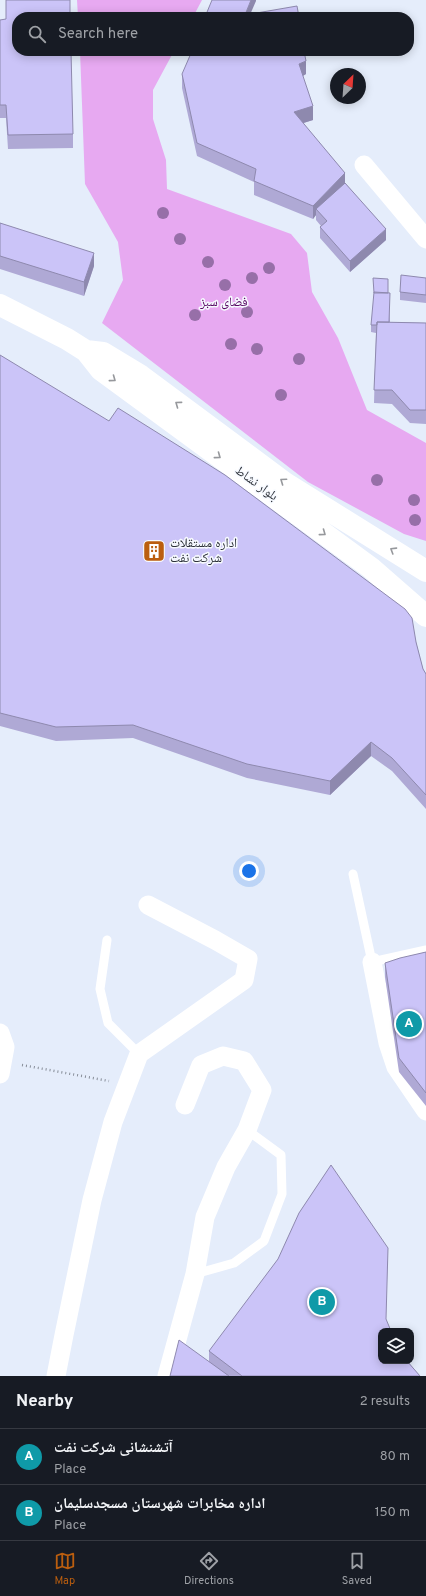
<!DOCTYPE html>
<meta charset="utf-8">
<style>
:root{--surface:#171b24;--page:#20242c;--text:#f1f3f6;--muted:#9ea1a6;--line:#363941;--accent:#bb5e0f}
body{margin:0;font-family:Overpass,"Noto Naskh Arabic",sans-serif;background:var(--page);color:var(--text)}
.controls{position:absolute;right:12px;bottom:12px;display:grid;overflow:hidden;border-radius:8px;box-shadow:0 2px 10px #0003}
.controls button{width:36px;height:36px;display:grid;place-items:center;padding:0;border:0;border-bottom:1px solid var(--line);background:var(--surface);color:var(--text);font:20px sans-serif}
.compass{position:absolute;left:330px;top:68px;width:36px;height:36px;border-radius:50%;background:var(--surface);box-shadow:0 2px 10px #0003;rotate:25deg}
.you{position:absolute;left:249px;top:871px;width:14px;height:14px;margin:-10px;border:3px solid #fff;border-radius:50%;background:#1a73e8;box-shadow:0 0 0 6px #1a73e833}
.badge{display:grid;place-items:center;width:26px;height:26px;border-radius:50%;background:var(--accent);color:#fff;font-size:13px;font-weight:700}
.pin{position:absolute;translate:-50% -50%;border:2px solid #fff;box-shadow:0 1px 4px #0006}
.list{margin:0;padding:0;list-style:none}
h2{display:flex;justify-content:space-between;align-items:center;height:52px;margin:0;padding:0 16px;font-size:17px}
h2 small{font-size:13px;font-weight:400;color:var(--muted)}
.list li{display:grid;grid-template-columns:26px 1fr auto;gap:12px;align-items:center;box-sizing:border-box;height:56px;padding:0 16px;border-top:1px solid var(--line)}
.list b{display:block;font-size:15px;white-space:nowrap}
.list p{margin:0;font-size:13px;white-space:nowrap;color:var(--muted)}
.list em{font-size:13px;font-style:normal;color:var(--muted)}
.icon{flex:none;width:22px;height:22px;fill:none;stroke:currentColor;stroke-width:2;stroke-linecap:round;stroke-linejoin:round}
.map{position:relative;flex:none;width:426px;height:1376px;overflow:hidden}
.search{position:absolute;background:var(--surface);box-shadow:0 2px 10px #0003;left:12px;right:12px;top:12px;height:44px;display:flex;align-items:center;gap:10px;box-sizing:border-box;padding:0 14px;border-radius:16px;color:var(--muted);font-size:15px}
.sheet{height:164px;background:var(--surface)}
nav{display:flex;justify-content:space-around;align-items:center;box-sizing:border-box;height:56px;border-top:1px solid var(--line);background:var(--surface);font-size:11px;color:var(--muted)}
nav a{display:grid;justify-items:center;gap:2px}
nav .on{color:var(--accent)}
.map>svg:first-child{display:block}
.green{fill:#e7a9f1}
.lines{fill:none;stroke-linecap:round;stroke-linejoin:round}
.path{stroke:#878d98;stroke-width:2.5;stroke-dasharray:1 3;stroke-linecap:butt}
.service{stroke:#fff;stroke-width:9}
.minor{stroke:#fff;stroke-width:19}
.secondary{stroke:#fff;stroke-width:22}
.tree{fill:#976fa8}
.wall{fill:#afa9d5}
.shaded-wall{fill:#8e89ae}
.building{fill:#cbc4f8;stroke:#8e89ae}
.oneway{stroke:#96989c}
.labels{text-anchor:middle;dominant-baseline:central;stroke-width:3;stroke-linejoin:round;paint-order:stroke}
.park-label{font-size:13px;fill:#580864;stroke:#f7faff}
.street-label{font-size:13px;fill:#2c3139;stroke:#f7faff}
.poi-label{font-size:13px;fill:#2c3139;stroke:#f7faff;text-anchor:start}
</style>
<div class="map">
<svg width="426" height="1376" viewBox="0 0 426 1376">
<rect width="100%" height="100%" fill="#e5edfb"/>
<!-- green -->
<path class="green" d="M77 0H202L193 17H78Z
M80 51H174L153 90V119L166 160 167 189 291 234 307 253 312 292 338 338 367 410 426 443V541L404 534 308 482 102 323 123 280 118 242 85 184Z"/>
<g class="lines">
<!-- path -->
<path class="path" d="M22 1065 109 1081"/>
<!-- service -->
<path class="service" d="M353 874 372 962 426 950
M107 940 100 989 108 1023 139 1054
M195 1274 234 1263 264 1241 282 1194 281 1155 247 1130"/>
<!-- minor -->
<path class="minor" d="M364 165 426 239
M372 962 388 1043 396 1067 426 1111
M0 1033 5 1047 0 1074
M56 1376 64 1335 92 1200 113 1122 139 1054 244 980 248 959 215 940 148 905
M167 1376 195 1274 205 1217 226 1167 247 1130 262 1090 244 1061 223 1056 201 1065 185 1105"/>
<!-- secondary -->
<path class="secondary" d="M0 305 67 339 86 351 101 370 371 568 426 616
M86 351 103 353 141 376 285 483 426 571"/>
</g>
<!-- trees -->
<g class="tree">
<circle cx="163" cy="213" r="6"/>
<circle cx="180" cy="239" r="6"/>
<circle cx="208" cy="262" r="6"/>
<circle cx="269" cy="268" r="6"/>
<circle cx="252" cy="278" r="6"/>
<circle cx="225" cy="285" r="6"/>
<circle cx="247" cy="312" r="6"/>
<circle cx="195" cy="315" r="6"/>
<circle cx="231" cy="344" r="6"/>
<circle cx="257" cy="349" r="6"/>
<circle cx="299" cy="359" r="6"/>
<circle cx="281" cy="395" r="6"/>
<circle cx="377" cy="480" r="6"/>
<circle cx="414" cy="500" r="6"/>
<circle cx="415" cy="520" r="6"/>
</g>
<!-- wall -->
<path class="wall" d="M0 20 73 134V148L8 149 6 118H0Z
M182 74H306L303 76 313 120 303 123 345 183 386 240 350 272 320 238V227L321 226 316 220V215L313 219 254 195V182L197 156 182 88Z
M0 223 94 266 84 296 0 269Z
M426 278V303L400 300V292Z
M388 293 390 322 426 323V424L410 423 392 404 374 403 376 333 371 332V325Z
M0 355 416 642 423 669 426 674V809L392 771 371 756 330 795 247 778 133 738 56 741 0 726Z
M426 952V1106L399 1072 385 977V963Z
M388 1261 381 1331 420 1376H170L209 1361V1351Z"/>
<!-- shaded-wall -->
<path class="shaded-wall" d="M251 0H256V1L249 17 245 15Z
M306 61V74L299 78V64Z
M313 106V120L294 126V112Z
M345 173V187L316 209V215L313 219V206Z
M386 229V240L350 272V261Z
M94 253V266L84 296V282Z
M371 742V756L330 795V781Z"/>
<!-- building -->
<path class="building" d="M6 0H70V17H17V51H71L73 134 8 135 6 105H0V20L6 19Z
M212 0H251L245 15 297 6 299 17H205Z
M192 51H304L306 61 299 64 313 106 294 112 345 173 313 206 254 181 256 169 197 143 182 74Z
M345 183 386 229 350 261 320 227 327 221 316 209Z
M0 223 94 253 84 282 0 256Z
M401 275 426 278V295L400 292Z
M373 278 388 279V293H374Z
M374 292 390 293 389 322H377V325H371Z
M377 322 426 323V410H410L392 390H374Z
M0 355 109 421 118 408 225 475 405 609 412 618 416 642 423 669 426 674V795L392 758 371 742 330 781 247 764 133 725 56 727 0 713Z
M426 952V1093L399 1058 385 963 400 958Z
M331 1165 388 1248 386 1319 391 1331H381V1361H407L420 1376H242L209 1351 278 1259 299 1213Z
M179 1340 229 1376H170Z"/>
<!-- one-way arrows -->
<defs><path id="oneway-chevron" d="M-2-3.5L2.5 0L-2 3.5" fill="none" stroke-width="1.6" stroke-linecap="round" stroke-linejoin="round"/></defs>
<g class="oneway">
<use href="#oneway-chevron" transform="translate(113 379) rotate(36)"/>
<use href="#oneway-chevron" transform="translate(178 404) rotate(-144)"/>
<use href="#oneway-chevron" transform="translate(218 456) rotate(36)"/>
<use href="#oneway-chevron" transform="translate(283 481) rotate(-145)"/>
<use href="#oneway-chevron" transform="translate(323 533) rotate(36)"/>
<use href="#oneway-chevron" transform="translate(393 550) rotate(-148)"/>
</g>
<!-- icons -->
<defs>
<g id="building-square" transform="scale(1.15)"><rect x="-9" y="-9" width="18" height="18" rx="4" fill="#bb5e0f" stroke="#f7faff"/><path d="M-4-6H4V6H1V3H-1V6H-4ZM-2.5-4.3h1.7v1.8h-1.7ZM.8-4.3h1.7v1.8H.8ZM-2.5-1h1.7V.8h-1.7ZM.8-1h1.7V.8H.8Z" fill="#fff"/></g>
</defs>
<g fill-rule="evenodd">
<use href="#building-square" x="154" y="551"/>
</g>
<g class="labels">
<!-- park labels -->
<g class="park-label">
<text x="224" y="303">فضای سبز</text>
</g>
<!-- street labels -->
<g class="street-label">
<text transform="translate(256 484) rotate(36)">بلوار نشاط</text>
</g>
<!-- poi labels -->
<g class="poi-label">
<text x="170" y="544">اداره مستقلات<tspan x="170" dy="15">شرکت نفت</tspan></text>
</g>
</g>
</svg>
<div class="controls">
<button><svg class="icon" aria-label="layers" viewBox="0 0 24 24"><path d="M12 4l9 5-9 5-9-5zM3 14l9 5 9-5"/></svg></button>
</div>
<svg class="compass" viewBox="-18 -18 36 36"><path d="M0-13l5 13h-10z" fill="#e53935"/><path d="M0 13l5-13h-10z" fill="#9ea1a6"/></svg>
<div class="you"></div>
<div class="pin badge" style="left:409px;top:1024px;background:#0f9aa8">A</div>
<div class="pin badge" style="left:322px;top:1302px;background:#0f9aa8">B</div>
<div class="search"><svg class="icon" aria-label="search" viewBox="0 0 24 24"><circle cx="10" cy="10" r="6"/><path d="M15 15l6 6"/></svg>Search here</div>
</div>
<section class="sheet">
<h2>Nearby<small>2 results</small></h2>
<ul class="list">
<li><span class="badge" style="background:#0f9aa8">A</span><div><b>آتشنشانی شرکت نفت</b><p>Place</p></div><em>80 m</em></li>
<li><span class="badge" style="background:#0f9aa8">B</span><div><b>اداره مخابرات شهرستان مسجدسلیمان</b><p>Place</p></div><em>150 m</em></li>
</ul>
</section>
<nav>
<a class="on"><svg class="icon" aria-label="map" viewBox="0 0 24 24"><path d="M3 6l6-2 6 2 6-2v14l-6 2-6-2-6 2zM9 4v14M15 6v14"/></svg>Map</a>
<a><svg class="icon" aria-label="directions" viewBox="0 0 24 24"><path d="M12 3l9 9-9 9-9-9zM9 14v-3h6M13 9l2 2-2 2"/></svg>Directions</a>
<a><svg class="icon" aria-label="saved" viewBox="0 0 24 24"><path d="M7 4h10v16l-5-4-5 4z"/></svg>Saved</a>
</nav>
